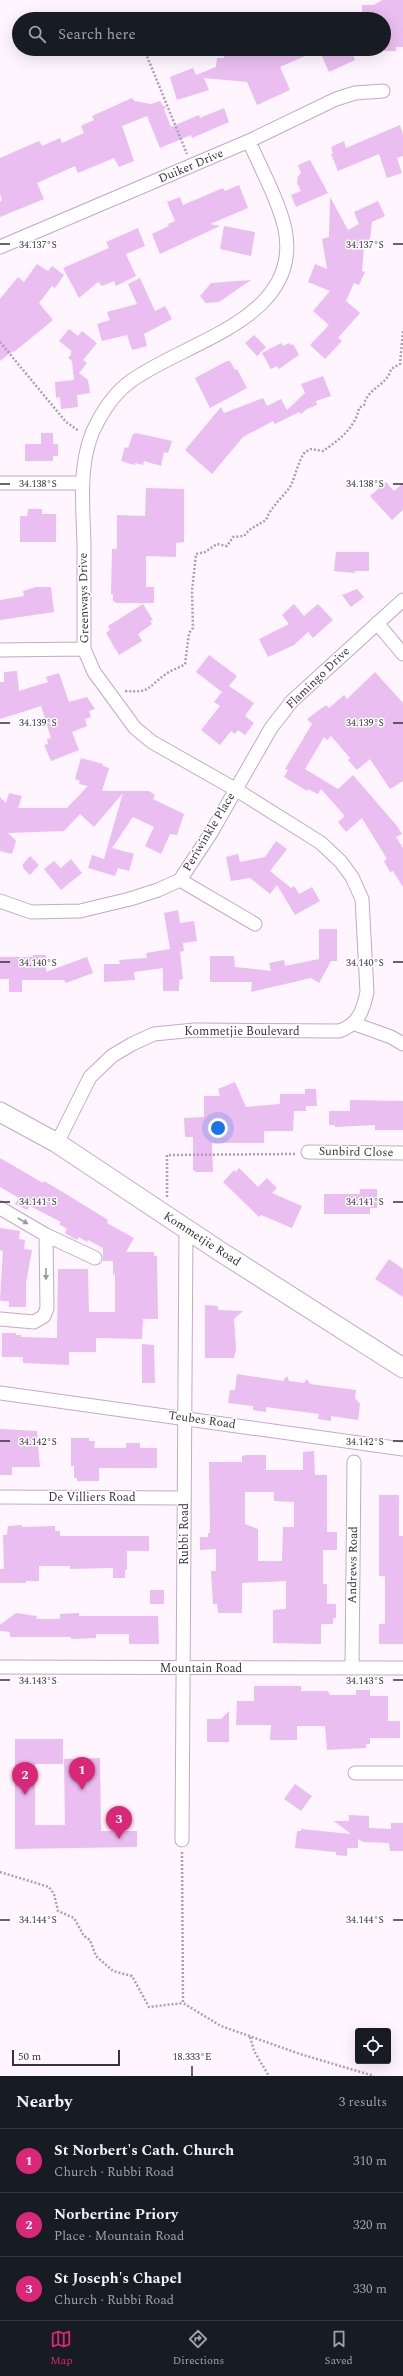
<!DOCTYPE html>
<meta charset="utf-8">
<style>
:root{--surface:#171b24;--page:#242831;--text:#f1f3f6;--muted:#9ea1a6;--line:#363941;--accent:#db2777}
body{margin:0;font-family:Spectral,serif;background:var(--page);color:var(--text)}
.controls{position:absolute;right:12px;bottom:12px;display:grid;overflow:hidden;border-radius:4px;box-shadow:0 4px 16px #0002}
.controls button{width:36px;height:36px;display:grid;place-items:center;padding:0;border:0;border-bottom:1px solid var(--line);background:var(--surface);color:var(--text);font:20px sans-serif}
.scale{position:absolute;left:12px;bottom:10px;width:108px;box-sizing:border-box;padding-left:4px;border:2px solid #3a323b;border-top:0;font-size:11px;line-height:14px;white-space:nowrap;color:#3a323b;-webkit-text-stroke:3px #fff;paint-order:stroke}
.you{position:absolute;left:218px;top:1128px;width:14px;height:14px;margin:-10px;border:3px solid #fff;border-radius:50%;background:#1a73e8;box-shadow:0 0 0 6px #1a73e833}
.badge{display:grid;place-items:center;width:26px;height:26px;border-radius:50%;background:var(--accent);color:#fff;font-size:13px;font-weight:700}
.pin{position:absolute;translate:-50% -33px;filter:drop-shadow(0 1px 2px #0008)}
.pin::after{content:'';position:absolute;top:21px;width:14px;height:12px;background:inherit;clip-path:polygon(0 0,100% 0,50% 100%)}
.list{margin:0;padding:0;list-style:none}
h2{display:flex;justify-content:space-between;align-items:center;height:52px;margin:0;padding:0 16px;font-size:17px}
h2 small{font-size:13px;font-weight:400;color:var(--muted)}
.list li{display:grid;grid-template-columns:26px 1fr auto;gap:12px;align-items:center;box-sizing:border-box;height:64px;padding:0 16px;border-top:1px solid var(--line)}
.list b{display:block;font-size:15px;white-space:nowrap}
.list p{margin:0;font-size:13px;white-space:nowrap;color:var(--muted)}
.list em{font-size:13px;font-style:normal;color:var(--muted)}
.icon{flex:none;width:22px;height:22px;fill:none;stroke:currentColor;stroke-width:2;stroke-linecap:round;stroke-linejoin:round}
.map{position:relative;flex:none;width:403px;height:2076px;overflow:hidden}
.search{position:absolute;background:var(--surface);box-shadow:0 4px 16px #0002;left:12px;right:12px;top:12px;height:44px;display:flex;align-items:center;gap:10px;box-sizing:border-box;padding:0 14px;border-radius:22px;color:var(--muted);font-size:15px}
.sheet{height:244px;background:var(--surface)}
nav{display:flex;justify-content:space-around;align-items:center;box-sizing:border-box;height:56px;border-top:1px solid var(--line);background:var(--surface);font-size:11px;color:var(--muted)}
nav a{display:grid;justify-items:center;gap:2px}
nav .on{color:var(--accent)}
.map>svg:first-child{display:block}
.building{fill:#eabef0;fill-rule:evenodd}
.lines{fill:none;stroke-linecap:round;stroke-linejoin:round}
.street-casing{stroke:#c0acc3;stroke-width:15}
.secondary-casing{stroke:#c0acc3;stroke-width:21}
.path{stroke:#aaa1ab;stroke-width:2.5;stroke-dasharray:2 2;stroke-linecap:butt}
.street{stroke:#fff;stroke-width:13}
.secondary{stroke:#fff;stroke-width:19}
.oneway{fill:#9c989d}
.ticks{fill:none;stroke:#3a323b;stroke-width:1.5}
.labels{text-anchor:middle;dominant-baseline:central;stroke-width:3;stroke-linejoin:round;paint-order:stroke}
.street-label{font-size:12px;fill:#3a323b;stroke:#fff}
.ticks-label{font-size:10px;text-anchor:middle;fill:#3a323b;stroke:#fff;stroke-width:3;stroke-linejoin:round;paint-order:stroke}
</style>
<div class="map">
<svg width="403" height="2076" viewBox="0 0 403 2076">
<rect width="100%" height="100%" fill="#fef5ff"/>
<!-- building -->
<path class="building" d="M382 0H403V47H396V51H384V19H362V5H374Z
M261 49H350L355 60 329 72 319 50 280 67 290 90 257 105 247 82 204 78 209 90 177 100 170 77 193 68 196 75 216 67 217 58H224V52L258 56Z
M132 98 134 101 151 104 160 101 163 106 167 107 164 109 171 127 199 115 200 118 224 108 229 122 192 138 191 135 160 148 147 116 122 126 134 161 119 167 114 158 78 173 75 166 37 183 44 199 0 217V202L2 200 0 194V158L39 141 42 146 60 138 62 143 84 133 81 126 94 120 92 116Z
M400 125 403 135V156L397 158 402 173 387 178 379 154 338 171 331 154 333 153 331 147 344 141 346 148Z
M310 160 328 193 296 207 291 195 301 191 297 183 298 176 301 173 298 165Z
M239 185 248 208 210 224 220 226 160 254 152 234 169 226 168 224 175 221 167 202 180 197 183 205 223 188 225 191Z
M330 197 348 230 359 224 354 212 378 201 385 216 372 222 369 248H364L362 271 365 272 359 285 354 283 346 301 360 313 338 338 342 341 325 359 310 345 329 325 313 311 330 291 308 282 315 264 327 269 322 239 329 237Z
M224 226 255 232 251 256 220 249Z
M138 228 145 246 126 254 136 276 116 286 114 281 102 286 98 282 79 298 63 268 109 248 106 242Z
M37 264 48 271 52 266 64 275 55 288 52 286 39 303 53 320 14 352 13 351 0 361V299L18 277 24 282Z
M140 278 155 311 165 306 172 319 144 334 147 346 132 350 127 335 102 341 97 324 110 320 107 312 137 304 128 284Z
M251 280 219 302 206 303 200 296 211 283Z
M69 329 78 336 82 331 97 343 83 360 87 363 79 373 88 380 90 393 77 395 78 407 61 409 60 397 56 398 55 382 74 380 72 361 68 358 71 355V351L73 352 59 341Z
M254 335 266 347 257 356 245 343Z
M281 343 283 346 289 343 291 345 293 344 299 355 279 369 277 366 271 369 262 353Z
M227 361H230L235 370 237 369 247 388 210 408 195 378Z
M323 376 331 396 316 401 317 405 307 409 301 414 299 412 275 424 273 421 243 437 212 474 185 450 221 407 224 413 263 398 267 406 281 399 287 410 305 393 301 384Z
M41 433H53V444H58V456H53V461H25V444H41Z
M136 433 172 441 168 453 164 452 161 466 144 461 143 465 135 463V465L121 461 125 447 128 448 133 434Z
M386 482 394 491 403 483V510L392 520 370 496Z
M146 488 184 489V542L176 543V557L146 556V587H154V603H117L113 601V594H111L112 549H117V515L145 516Z
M28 509H42V514H56V542H20V516H27Z
M336 552H369V571H355V573L334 571Z
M36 587H51L54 612 0 620V600L24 596 23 591Z
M357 589 364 597 351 607 342 595Z
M143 604 153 620 150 621 152 624 138 634 142 641 119 655 106 633 110 630 108 626Z
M294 604 304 616 318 604 333 620 313 638 308 632 294 645 268 657 259 639 289 624 282 615Z
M209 655 237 676 229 686 254 703 245 716 254 723 245 735 238 730 235 734 231 731 220 745 201 730 220 706 214 702 222 692 196 672Z
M17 671 19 691 48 682 46 677 59 673 69 702 87 697 95 709 89 711 91 717 85 719 87 726 72 732 79 750 51 761 44 745 48 744 47 739 51 738 41 706 0 719V682H4V672Z
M375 672 403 703V781L390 789 370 759 357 770 348 760 350 758 331 736 327 740 324 737 305 769 338 789 353 775 397 826 402 834 396 837 403 848V887L393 871 390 872 384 861 387 859 362 818 346 832 338 822 345 816 321 789 318 794 308 789 307 791 284 777 288 770 285 769 312 724 307 719 326 705 329 708 344 695 347 699Z
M81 758 103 764V766L109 768 102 791H149L155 795 153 799 184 814 177 835 170 834 161 854 145 846 154 827 133 817 112 848 134 854 129 871 118 868 115 876 88 868 92 855 104 859 123 793 94 827 80 814 64 831 8 833 16 841 12 854 0 851V797L6 803 9 793 22 796 18 808H67L88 786 79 784 80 781 75 779Z
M276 841 287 849 270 871 291 888 294 886 299 894 312 887 320 901 295 915 277 885 270 894 250 878 231 881 226 857 238 854 240 862 265 857Z
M30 856 39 865 30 875 23 868V864Z
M71 859 82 873 61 890 44 869 54 861 61 868Z
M178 910 180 923 194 921 197 941 183 943 184 951 180 952 183 979 179 980V991H163V968L134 972 135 980 104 982V964H120L119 960 147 958 146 953 170 949 164 913Z
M319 929H337V961H331L319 983 311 978 251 992 252 982H210V956H234L235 967 271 971 269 963 284 960 285 966 319 959Z
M33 955H46V972L87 957 93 973 66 983 64 980H22V992H9V979H0V957H33Z
M235 1082 246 1107 280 1104V1094H305V1089H316L317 1106H306V1111H294L293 1131H264V1143H212L213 1172H196L193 1170V1137H185L184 1118 204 1117V1096H220L218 1089Z
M350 1100 403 1101V1130H375V1125L335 1127V1125H329V1111H350Z
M0 1158 43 1183 44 1181 61 1191 108 1220 107 1223 134 1238 126 1252H154V1256H157L158 1319H143L142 1339 96 1338V1352H69V1365L23 1363V1357H2V1333H16V1335H21V1337L57 1338 58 1269H88L89 1312H115V1272L113 1277V1261H103V1248L88 1240 87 1242 79 1237 77 1240 65 1233 67 1229 59 1224 61 1222 30 1206 27 1210 15 1204 19 1198 0 1187Z
M239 1168 258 1187 267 1178 277 1188 272 1193 302 1206 292 1228 261 1215 259 1217 223 1182 234 1170 236 1172Z
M360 1189H377V1208H370V1214H324V1194H360Z
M0 1228 20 1231 19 1239 25 1240 24 1249 32 1250 26 1283V1307H9V1301H1L0 1299 3 1251 0 1250Z
M389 1259 403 1269V1297L375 1279Z
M205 1305 218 1306V1310L243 1311 234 1319 236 1349 234 1358H205Z
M142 1344 154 1345 155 1383H142Z
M237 1374 283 1381 287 1376 289 1381 304 1383 307 1379 310 1384 356 1390 355 1398 360 1404 358 1420 331 1416V1421L318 1419 319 1414 266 1407V1412L253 1410V1406L228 1403 230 1390H235Z
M0 1429 37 1431 40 1467H12V1475H0Z
M71 1438H89V1441H95L94 1448H126V1443H140V1448H157V1468H99V1481H77V1478H74V1466H71Z
M314 1451 315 1475H327V1532H337V1550H323V1584H327V1604H336V1618H333V1624H321V1644L273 1643V1610L286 1609V1581L242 1583V1613H218L217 1604H213L211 1571H216V1549L200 1550V1537H208V1533H210L209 1462H242V1456L246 1455H266V1470H303V1452ZM245 1492H274V1501L294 1502V1527H283L282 1561H258V1529L245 1524Z
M379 1495H399V1536H403V1644H379V1624H385V1576H379Z
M22 1525V1527L55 1526V1531H60V1536H149V1551H127V1570H125V1578H113V1568L70 1569V1566H39V1581H26V1583H0V1569H4L3 1535H7L8 1526Z
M150 1590H164V1604H150Z
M16 1613 37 1616 36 1619H60V1614L79 1613V1616H158L159 1644H129V1634H96V1638L71 1639V1637H10V1632L0 1631V1625Z
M254 1686H301V1691H328L330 1695H356V1690H370V1696H388V1721H400V1738H370V1744H366V1748L327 1750 325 1726H297V1740H270L271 1725H236L237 1701H254Z
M229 1711V1742H207V1719H221Z
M15 1739H63V1764H35V1825H65L64 1759 100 1758 101 1831H137V1847L15 1849Z
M295 1784 312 1796 301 1811 284 1799Z
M349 1815 369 1816V1828L391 1829V1823H403V1851H390L389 1843 363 1842 358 1839V1848H347V1856L336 1855V1852L295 1848 297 1831H301V1829L351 1834 334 1821H349Z"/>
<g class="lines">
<!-- street casing -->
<g class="street-casing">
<path id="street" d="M0 247 249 141 336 99 355 93 383 91
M0 483H83
M377 623 403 654
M0 650 84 649
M180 880 255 924
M0 901 31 912 80 911 130 899 158 890 180 880 211 833 271 728 292 701 403 600
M355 1024 391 1037 403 1044
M57 1143 90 1077 112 1056 132 1044 154 1034 195 1030 339 1031C358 1025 363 1011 367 992L362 899 352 877 341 862 321 843 235 789 152 742 135 728 94 672 84 649C84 615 84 580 84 545 83 505 77 457 98 421 106 406 117 391 131 381 186 341 303 319 285 229 278 199 261 169 249 141
M308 1152 403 1153
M0 1208 46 1235 95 1258
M0 1319 34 1322 44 1316 47 1308 46 1235
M0 1393 403 1449
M0 1497 184 1498
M0 1667 403 1668
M352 1668 354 1462
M355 1773H403
M182 1840 186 1228"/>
</g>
<!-- secondary casing -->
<g class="secondary-casing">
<path id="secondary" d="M0 1112 57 1143 221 1252 403 1368"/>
</g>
<!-- path -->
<path class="path" d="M144 49 187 154
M0 342 66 422 79 431
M125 691C152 693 147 687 166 674 171 670 179 668 185 664L189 633 193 628 192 591 196 554 205 552 217 544 227 546 233 537 244 536 249 530 266 520C270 508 282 498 290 487 296 476 297 463 305 452L311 449 323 451C338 441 356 427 359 408L364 405C367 388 388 385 391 369L400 364 403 331
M167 1197V1155L296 1154
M182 1852 183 2003 221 2026 300 2054 374 2076
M0 1872 49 1887 54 1894 58 1911 74 1918 84 1936 90 1940 96 1956 113 1971 132 1976 149 2007 183 2003
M250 2037 254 2051 269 2076"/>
<!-- street -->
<use href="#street" class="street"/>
<!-- secondary -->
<use href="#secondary" class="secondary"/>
</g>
<!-- one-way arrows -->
<defs><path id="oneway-solid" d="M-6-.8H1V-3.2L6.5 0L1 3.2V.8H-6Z"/></defs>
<g class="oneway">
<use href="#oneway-solid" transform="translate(23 1221) rotate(30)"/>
<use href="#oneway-solid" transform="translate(46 1274) rotate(90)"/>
</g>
<!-- ticks -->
<path class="ticks" d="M0 244H10M393 244H403M0 484H10M393 484H403M0 723H10M393 723H403M0 962H10M393 962H403M0 1202H10M393 1202H403M0 1441H10M393 1441H403M0 1680H10M393 1680H403M0 1920H10M393 1920H403M192 2066V2076"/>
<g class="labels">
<!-- street labels -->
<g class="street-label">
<text transform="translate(191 166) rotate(-23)">Duiker Drive</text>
<text transform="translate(84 598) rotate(-91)">Greenways Drive</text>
<text transform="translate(318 678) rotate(-44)">Flamingo Drive</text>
<text transform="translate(209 832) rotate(-59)">Periwinkle Place</text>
<text x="242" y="1031">Kommetjie Boulevard</text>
<text transform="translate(356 1152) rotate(1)">Sunbird Close</text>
<text transform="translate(202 1239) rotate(33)">Kommetjie Road</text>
<text transform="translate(202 1420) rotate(8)">Teubes Road</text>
<text x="92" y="1497">De Villiers Road</text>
<text transform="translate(184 1534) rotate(-90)">Rubbi Road</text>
<text transform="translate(353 1565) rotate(-89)">Andrews Road</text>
<text x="201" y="1668">Mountain Road</text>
</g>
</g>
<g class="ticks-label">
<text x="38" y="248">34.137°S</text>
<text x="365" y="248">34.137°S</text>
<text x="38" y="487">34.138°S</text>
<text x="365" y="487">34.138°S</text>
<text x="38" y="726">34.139°S</text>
<text x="365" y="726">34.139°S</text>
<text x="38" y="966">34.140°S</text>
<text x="365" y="966">34.140°S</text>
<text x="38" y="1205">34.141°S</text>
<text x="365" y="1205">34.141°S</text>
<text x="38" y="1445">34.142°S</text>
<text x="365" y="1445">34.142°S</text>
<text x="38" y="1684">34.143°S</text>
<text x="365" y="1684">34.143°S</text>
<text x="38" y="1923">34.144°S</text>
<text x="365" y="1923">34.144°S</text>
<text x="192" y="2060">18.333°E</text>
</g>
</svg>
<div class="controls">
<button><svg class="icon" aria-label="locate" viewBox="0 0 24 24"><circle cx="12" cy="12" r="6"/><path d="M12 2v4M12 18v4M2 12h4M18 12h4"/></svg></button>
</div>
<div class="scale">50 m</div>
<div class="you"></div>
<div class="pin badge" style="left:82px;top:1790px">1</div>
<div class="pin badge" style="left:25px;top:1795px">2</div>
<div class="pin badge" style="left:119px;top:1839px">3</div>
<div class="search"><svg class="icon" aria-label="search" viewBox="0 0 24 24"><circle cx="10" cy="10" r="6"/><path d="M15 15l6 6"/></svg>Search here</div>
</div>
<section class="sheet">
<h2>Nearby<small>3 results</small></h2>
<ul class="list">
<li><span class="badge">1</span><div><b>St Norbert's Cath. Church</b><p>Church · Rubbi Road</p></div><em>310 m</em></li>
<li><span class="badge">2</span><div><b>Norbertine Priory</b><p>Place · Mountain Road</p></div><em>320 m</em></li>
<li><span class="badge">3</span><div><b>St Joseph's Chapel</b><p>Church · Rubbi Road</p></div><em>330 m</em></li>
</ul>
</section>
<nav>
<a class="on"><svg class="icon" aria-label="map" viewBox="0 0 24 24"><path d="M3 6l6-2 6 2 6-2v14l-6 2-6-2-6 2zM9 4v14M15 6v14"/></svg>Map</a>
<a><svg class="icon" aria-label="directions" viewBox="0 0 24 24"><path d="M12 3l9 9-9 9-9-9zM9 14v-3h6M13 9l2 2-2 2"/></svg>Directions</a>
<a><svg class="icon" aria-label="saved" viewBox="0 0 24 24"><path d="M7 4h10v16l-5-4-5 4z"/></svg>Saved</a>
</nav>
